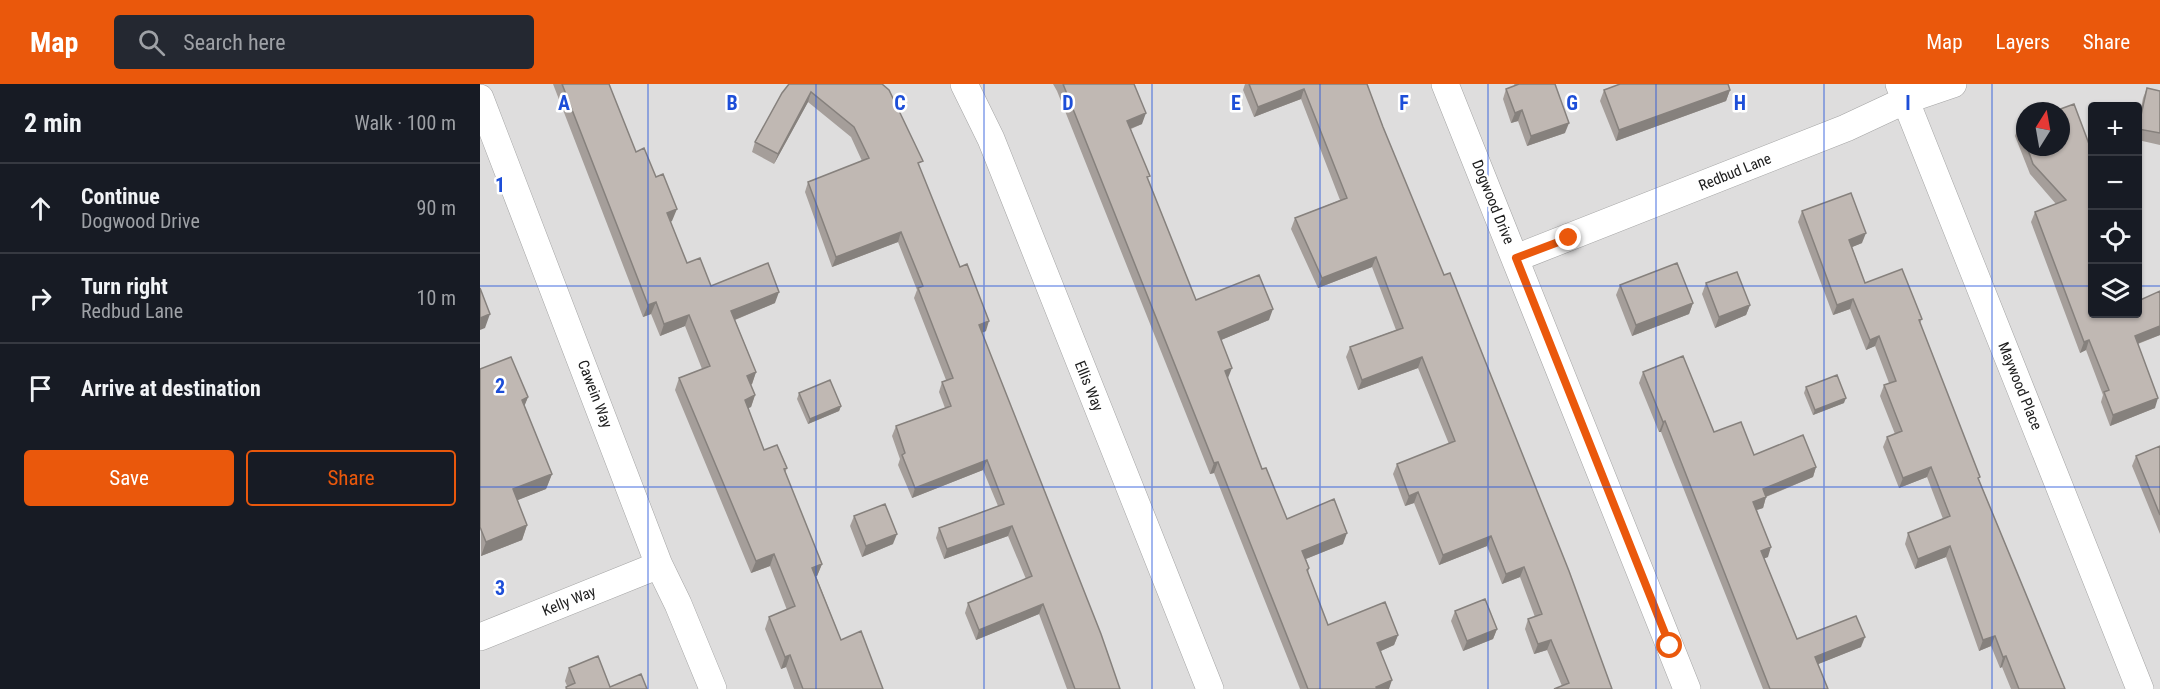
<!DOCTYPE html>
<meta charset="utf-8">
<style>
:root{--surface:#171b24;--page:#242831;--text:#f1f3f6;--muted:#9ea1a6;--line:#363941;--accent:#ea580c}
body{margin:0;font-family:"Roboto Condensed",sans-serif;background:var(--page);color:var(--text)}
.controls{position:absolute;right:18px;top:18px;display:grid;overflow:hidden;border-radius:6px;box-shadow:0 2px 4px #0004}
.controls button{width:54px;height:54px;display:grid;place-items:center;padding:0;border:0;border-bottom:2px solid var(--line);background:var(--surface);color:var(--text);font:30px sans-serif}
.compass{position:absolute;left:1536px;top:18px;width:54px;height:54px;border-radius:50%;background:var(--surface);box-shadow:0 2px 4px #0004;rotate:11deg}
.stop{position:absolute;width:18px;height:18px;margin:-14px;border:4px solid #ea580c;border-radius:50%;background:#fff}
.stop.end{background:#ea580c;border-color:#fff;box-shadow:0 2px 6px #0008}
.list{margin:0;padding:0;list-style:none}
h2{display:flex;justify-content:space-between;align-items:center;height:78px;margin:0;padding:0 24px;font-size:26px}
h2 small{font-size:20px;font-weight:400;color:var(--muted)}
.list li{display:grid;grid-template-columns:39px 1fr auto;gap:18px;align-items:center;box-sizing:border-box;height:90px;padding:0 24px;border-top:2px solid var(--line)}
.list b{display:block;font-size:22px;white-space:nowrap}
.list p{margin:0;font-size:20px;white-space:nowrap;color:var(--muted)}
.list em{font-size:20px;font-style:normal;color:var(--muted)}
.actions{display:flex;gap:12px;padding:18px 24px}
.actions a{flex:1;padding:14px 0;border:2px solid var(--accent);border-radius:6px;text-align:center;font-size:21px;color:var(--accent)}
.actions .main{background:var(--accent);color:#fff}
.icon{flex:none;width:33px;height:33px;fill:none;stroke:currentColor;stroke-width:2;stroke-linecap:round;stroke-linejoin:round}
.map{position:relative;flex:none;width:1680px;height:605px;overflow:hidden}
header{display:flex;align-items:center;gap:36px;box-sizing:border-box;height:84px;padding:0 30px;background:var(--accent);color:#fff}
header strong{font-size:28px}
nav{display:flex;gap:33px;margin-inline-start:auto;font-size:21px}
.search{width:420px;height:54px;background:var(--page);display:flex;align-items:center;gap:15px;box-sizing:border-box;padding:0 21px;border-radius:6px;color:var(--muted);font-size:22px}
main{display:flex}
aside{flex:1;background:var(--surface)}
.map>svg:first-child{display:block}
.residential{fill:#dedddd;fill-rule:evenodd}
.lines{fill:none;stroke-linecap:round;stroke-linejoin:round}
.minor-casing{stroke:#a4a4a4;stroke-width:28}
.minor{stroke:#fff;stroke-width:27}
.wall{fill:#a59e9a}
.shaded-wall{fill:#86817d}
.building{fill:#c0b8b3;stroke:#86817d;stroke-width:1.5}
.route{stroke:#ea580c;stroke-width:8}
.grid{fill:none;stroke:#1d4ed8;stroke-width:1.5;stroke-opacity:0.55}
.labels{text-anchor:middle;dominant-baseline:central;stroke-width:5;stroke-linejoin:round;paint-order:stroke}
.street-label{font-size:15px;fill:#202020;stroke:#fff}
.grid-label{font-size:20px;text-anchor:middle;font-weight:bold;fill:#1d4ed8;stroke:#fff;stroke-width:5;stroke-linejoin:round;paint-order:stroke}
</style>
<header>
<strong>Map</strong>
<div class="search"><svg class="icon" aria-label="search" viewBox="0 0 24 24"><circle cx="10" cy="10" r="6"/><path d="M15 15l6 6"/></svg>Search here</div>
<nav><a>Map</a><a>Layers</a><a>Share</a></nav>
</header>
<main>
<aside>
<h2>2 min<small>Walk · 100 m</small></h2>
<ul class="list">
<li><svg class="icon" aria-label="ahead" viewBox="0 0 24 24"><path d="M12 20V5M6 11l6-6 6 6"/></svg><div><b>Continue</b><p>Dogwood Drive</p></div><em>90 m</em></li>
<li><svg class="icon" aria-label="right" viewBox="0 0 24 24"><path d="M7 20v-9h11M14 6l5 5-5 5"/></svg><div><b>Turn right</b><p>Redbud Lane</p></div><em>10 m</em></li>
<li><svg class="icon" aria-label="arrive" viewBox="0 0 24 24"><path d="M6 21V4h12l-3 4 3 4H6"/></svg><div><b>Arrive at destination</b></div></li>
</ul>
<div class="actions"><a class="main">Save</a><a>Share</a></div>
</aside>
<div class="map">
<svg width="1680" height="605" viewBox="0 0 1680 605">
<rect width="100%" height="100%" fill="#f0ece6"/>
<!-- residential -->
<path class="residential" d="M0 0H1680V605H0ZM1612 22H1658V230H1612ZM1545 27H1581V63H1545Z"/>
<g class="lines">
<!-- minor casing -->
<g class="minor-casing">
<path id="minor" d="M484 0 511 55 730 605
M965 0 1207 605
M1419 0 1660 605
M0 14 179 481 198 520 233 605
M1036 174 1366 44 1426 16 1473 0
M0 553 179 481"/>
</g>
<!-- minor -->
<use href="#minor" class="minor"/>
</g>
<!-- wall -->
<path class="wall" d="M73 0H129L156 68 192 137 190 138 207 179 231 202 295 219 255 236 276 288 272 300 271 301 275 311 271 323 268 324 284 366 307 384 305 389 342 480 337 492H336L361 556 403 605H314L306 583 301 585 285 545 289 533 307 526 290 482 271 489 195 306 199 294 222 285 205 242 180 252 171 230 163 233Z
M402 0 440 85 506 247 502 249 640 605H587L559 530 496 556 485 529 488 519 546 495 528 452 464 475 456 454 459 444 518 422 503 386 432 414 418 381 420 375 412 352 416 342 465 324 459 308 462 298 466 296 434 214 437 206 418 158 352 183 325 108 328 98 382 77 371 53 328 18 294 80 272 68 275 58 302 9Z
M573 0H654L662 40 651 45 668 97 716 216 789 236 741 256 748 294V295L782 385 807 435 863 460 826 475 829 484 828 489 848 541 918 551 914 561 901 567 909 605H820L734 389 730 390 577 7Z
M765 0H887L903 43 1132 605 1082 602 1067 566 1054 570 1045 545 1048 535 1055 533 1040 493 1022 500 1007 462 959 481 934 419 925 422 913 390 917 380 969 360 938 284 878 306 866 273 870 263 916 246 892 183 838 204 811 145 815 134 860 116 821 15 774 33 763 6Z
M1034 0H1075L1085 49 1047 62 1038 37 1031 39 1023 15 1026 5 1035 2Z
M1667 4 1680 7V61L1658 56V40L1663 14Z
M1124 6H1250L1246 17 1136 57 1120 17Z
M1545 39V63H1581L1612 230 1680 251 1658 260 1675 324 1630 342 1621 318 1623 311 1606 266 1600 269 1551 138 1555 128 1576 120 1550 90 1535 52 1539 41Z
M1322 127 1382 159 1372 163 1385 199 1442 235 1440 239 1499 396 1585 605H1531L1522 583 1520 584 1511 562 1499 567 1466 473 1435 485 1425 460 1428 449 1463 435 1447 393 1419 404 1403 363 1407 353 1415 350 1400 312 1404 301 1409 299 1395 262 1386 266 1370 225 1353 231 1318 138Z
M1226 199 1270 221 1266 231 1235 244 1222 210Z
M1140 201 1213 219 1209 230 1152 252 1136 211Z
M0 285 48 313 44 322 72 390 66 405 37 416 47 441 42 456 1 472Z
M1163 288 1234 348 1274 371 1336 383 1333 393 1286 413 1283 424 1277 426 1288 473 1284 474 1317 555 1381 563 1338 580 1348 605H1283L1181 348H1179L1159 299Z
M1326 303 1364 319 1333 331 1324 309Z
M319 309 361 322 359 327 328 340 317 315Z
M1680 362V450L1652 382 1656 372Z
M374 432 413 460 382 473 370 442Z
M975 527 1017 545 1013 555 983 567 971 537Z
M89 584 130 603 167 605H85L87 602 85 597Z"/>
<!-- shaded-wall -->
<path class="shaded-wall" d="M824 5 821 15 774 33 778 23Z
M1250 6 1246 17 1136 57 1139 46Z
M331 8 328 18 294 80 298 70Z
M1042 26 1038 37 1031 39 1035 29Z
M666 29 662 40 644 47 647 37Z
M1089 39 1085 49 1047 62 1051 52Z
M197 125 192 137 182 141 187 129Z
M421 148 418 158 352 183 356 173Z
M1386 149 1382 159 1365 166 1369 156Z
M896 173 892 183 838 204 842 194Z
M299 208 295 219 247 239 251 227Z
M1373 215 1370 225 1353 231 1357 221Z
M176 218 171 230 163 233 168 221Z
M1213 219 1209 230 1152 252 1156 241Z
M1270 221 1266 231 1235 244 1239 233Z
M793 225 789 236 734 259 738 248Z
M10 230 5 244 0 246V234Z
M209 231 205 242 180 252 184 240Z
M509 237 506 247 496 251 499 241Z
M1680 242V251L1651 262 1655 252Z
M1399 252 1395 262 1386 266 1390 256Z
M1609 256 1606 266 1600 269 1604 258Z
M942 273 938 284 878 306 882 296Z
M752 284 748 294 741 298 745 287Z
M276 288 272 300 263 304 267 292Z
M275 311 271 323 260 328 265 316Z
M48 313 42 328V316Z
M1366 314 1364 319 1333 331 1335 326Z
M1678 314 1675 324 1630 342 1633 331Z
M361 322 359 327 328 340 330 335Z
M1185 337 1181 348H1179L1183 338Z
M507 376 503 386 432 414 435 404Z
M738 378 734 389 730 390 734 379Z
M1336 383 1333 393 1280 415 1286 413 1283 424 1270 428 1273 418 1283 405Z
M1451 383 1447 393 1419 404 1423 394Z
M72 390 66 405 28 420 33 405Z
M938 408 934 419 925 422 929 412Z
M47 441 42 456 1 472 6 458Z
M532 442 528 452 464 475 467 465Z
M867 449 863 460 818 478 822 467Z
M417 450 413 460 382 473 386 462Z
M1011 452 1007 462 959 481 963 471Z
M1470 462 1466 473 1435 485 1438 475Z
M1291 463 1288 473 1278 477 1281 467Z
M294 470 290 482 271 489 276 477Z
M342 480 337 492 328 495 332 484Z
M1044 483 1040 493 1022 500 1026 490Z
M563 520 559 530 496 556 499 546Z
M1017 545 1013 555 983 567 987 557Z
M918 551 914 561 894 570 897 559Z
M1515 552 1511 562 1499 567 1503 556Z
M1385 553 1381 563 1331 583 1335 573Z
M1071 556 1067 566 1054 570 1058 560Z
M310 571 306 583 301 585 305 573Z
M1526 572 1522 583 1520 584 1523 573Z
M912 596 909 605H895L896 603Z"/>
<!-- building -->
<path class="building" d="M82 0H129L156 68 164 64 176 93 183 90 197 125 187 129 207 179 220 174 231 202 288 179 299 208 251 227 276 288 267 292 275 311 265 316 284 366 297 361 307 384 304 385 342 480 332 484 361 556 381 547 403 605H323L310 571 305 573 289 533 315 522 294 470 276 477 199 294 230 282 209 231 184 240 176 218 168 221Z
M309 0H402L409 6 443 77 438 79 480 183 487 180 509 237 499 241 621 550 640 605H595L563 520 499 546 488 519 552 492 532 442 467 465 459 444 524 420 507 376 435 404 422 371 425 369 416 342 471 322 462 298 473 294 438 204 443 202 421 148 356 173 328 98 389 74 374 43 331 8 298 70 275 58 302 9Z
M583 0H654L666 29 647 37 670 92 667 93 716 216 779 191 793 225 738 248 752 284 745 287 782 385 786 384 807 435 854 415 867 449 822 467 829 484 827 486 848 541 905 518 918 551 897 559 912 596 896 603 897 605H828L738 378 734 379Z
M769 0H887L903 43 964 191 970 189 1089 487 1132 605H1074L1089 599 1071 556 1058 560 1048 535 1062 530 1044 483 1026 490 1011 452 963 471 938 408 929 412 917 380 975 357 942 273 882 296 870 263 923 244 896 173 842 194 815 134 867 114 824 5 778 23Z
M1039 0H1075L1089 39 1051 52 1042 26 1035 29 1026 5Z
M1140 0H1248L1250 6 1139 46 1124 6Z
M1667 4 1680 7V49L1658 45Z
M1594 20 1612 68V230H1658V217L1680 207V242L1655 252 1678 314 1633 331 1624 308 1629 306 1609 256 1604 258 1555 128 1586 116 1553 80 1547 63H1581V27H1575Z
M1545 39V58L1539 41Z
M1371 109 1386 149 1369 156 1385 199 1422 185 1442 235 1439 236 1500 393 1498 394 1585 605H1539L1526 572 1523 573 1515 552 1503 556 1470 462 1438 475 1428 449 1470 432 1451 383 1423 394 1407 353 1422 347 1404 301 1416 297 1399 252 1390 256 1373 215 1357 221 1322 127Z
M1197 179 1213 219 1156 241 1140 201Z
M1257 188 1270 221 1239 233 1226 199Z
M0 204 10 230 0 234Z
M1203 272 1234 348 1261 338 1274 371 1323 351 1336 383 1283 405 1286 413 1273 418 1291 463 1281 467 1317 555 1376 532 1385 553 1335 573 1348 605H1290L1185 337 1183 338 1163 288Z
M31 273 48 313 42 316 72 390 33 405 47 441 6 458 0 443V285Z
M1357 291 1366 314 1335 326 1326 303Z
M350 296 361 322 330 335 319 309Z
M1680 362V431L1656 372Z
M405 420 417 450 386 462 374 432Z
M1005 515 1017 545 987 557 975 527Z
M118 572 130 603 161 590 167 605H87L86 603 95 599 89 584Z"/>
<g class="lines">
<!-- route -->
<path class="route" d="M1089 154 1036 174 1190 562"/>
</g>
<!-- grid -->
<path class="grid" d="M168 0V605M336 0V605M504 0V605M672 0V605M840 0V605M1008 0V605M1176 0V605M1344 0V605M1512 0V605M0 202H1612M1658 202H1680M0 403H1680"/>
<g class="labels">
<!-- street labels -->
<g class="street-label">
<text transform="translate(1255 88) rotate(-22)">Redbud Lane</text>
<text transform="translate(1013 118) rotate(68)">Dogwood Drive</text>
<text transform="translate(609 302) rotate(68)">Ellis Way</text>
<text transform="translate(1540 302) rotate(68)">Maywood Place</text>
<text transform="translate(115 310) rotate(69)">Cawein Way</text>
<text transform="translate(89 517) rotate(-22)">Kelly Way</text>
</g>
</g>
<g class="grid-label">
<text x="84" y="26">A</text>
<text x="252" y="26">B</text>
<text x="420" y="26">C</text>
<text x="588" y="26">D</text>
<text x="756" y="26">E</text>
<text x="924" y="26">F</text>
<text x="1092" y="26">G</text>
<text x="1260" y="26">H</text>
<text x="1428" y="26">I</text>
<text x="20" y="108">1</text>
<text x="20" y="309">2</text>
<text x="20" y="511">3</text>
</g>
</svg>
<div class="controls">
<button>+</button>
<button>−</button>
<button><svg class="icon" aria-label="locate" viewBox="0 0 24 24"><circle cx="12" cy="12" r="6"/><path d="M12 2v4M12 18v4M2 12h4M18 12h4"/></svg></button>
<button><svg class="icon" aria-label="layers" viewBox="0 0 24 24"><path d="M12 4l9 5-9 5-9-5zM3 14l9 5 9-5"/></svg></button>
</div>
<svg class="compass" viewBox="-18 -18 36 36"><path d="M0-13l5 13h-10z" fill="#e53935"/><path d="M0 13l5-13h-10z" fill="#9ea1a6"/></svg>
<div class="stop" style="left:1190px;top:562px"></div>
<div class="stop end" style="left:1089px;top:154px"></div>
</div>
</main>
